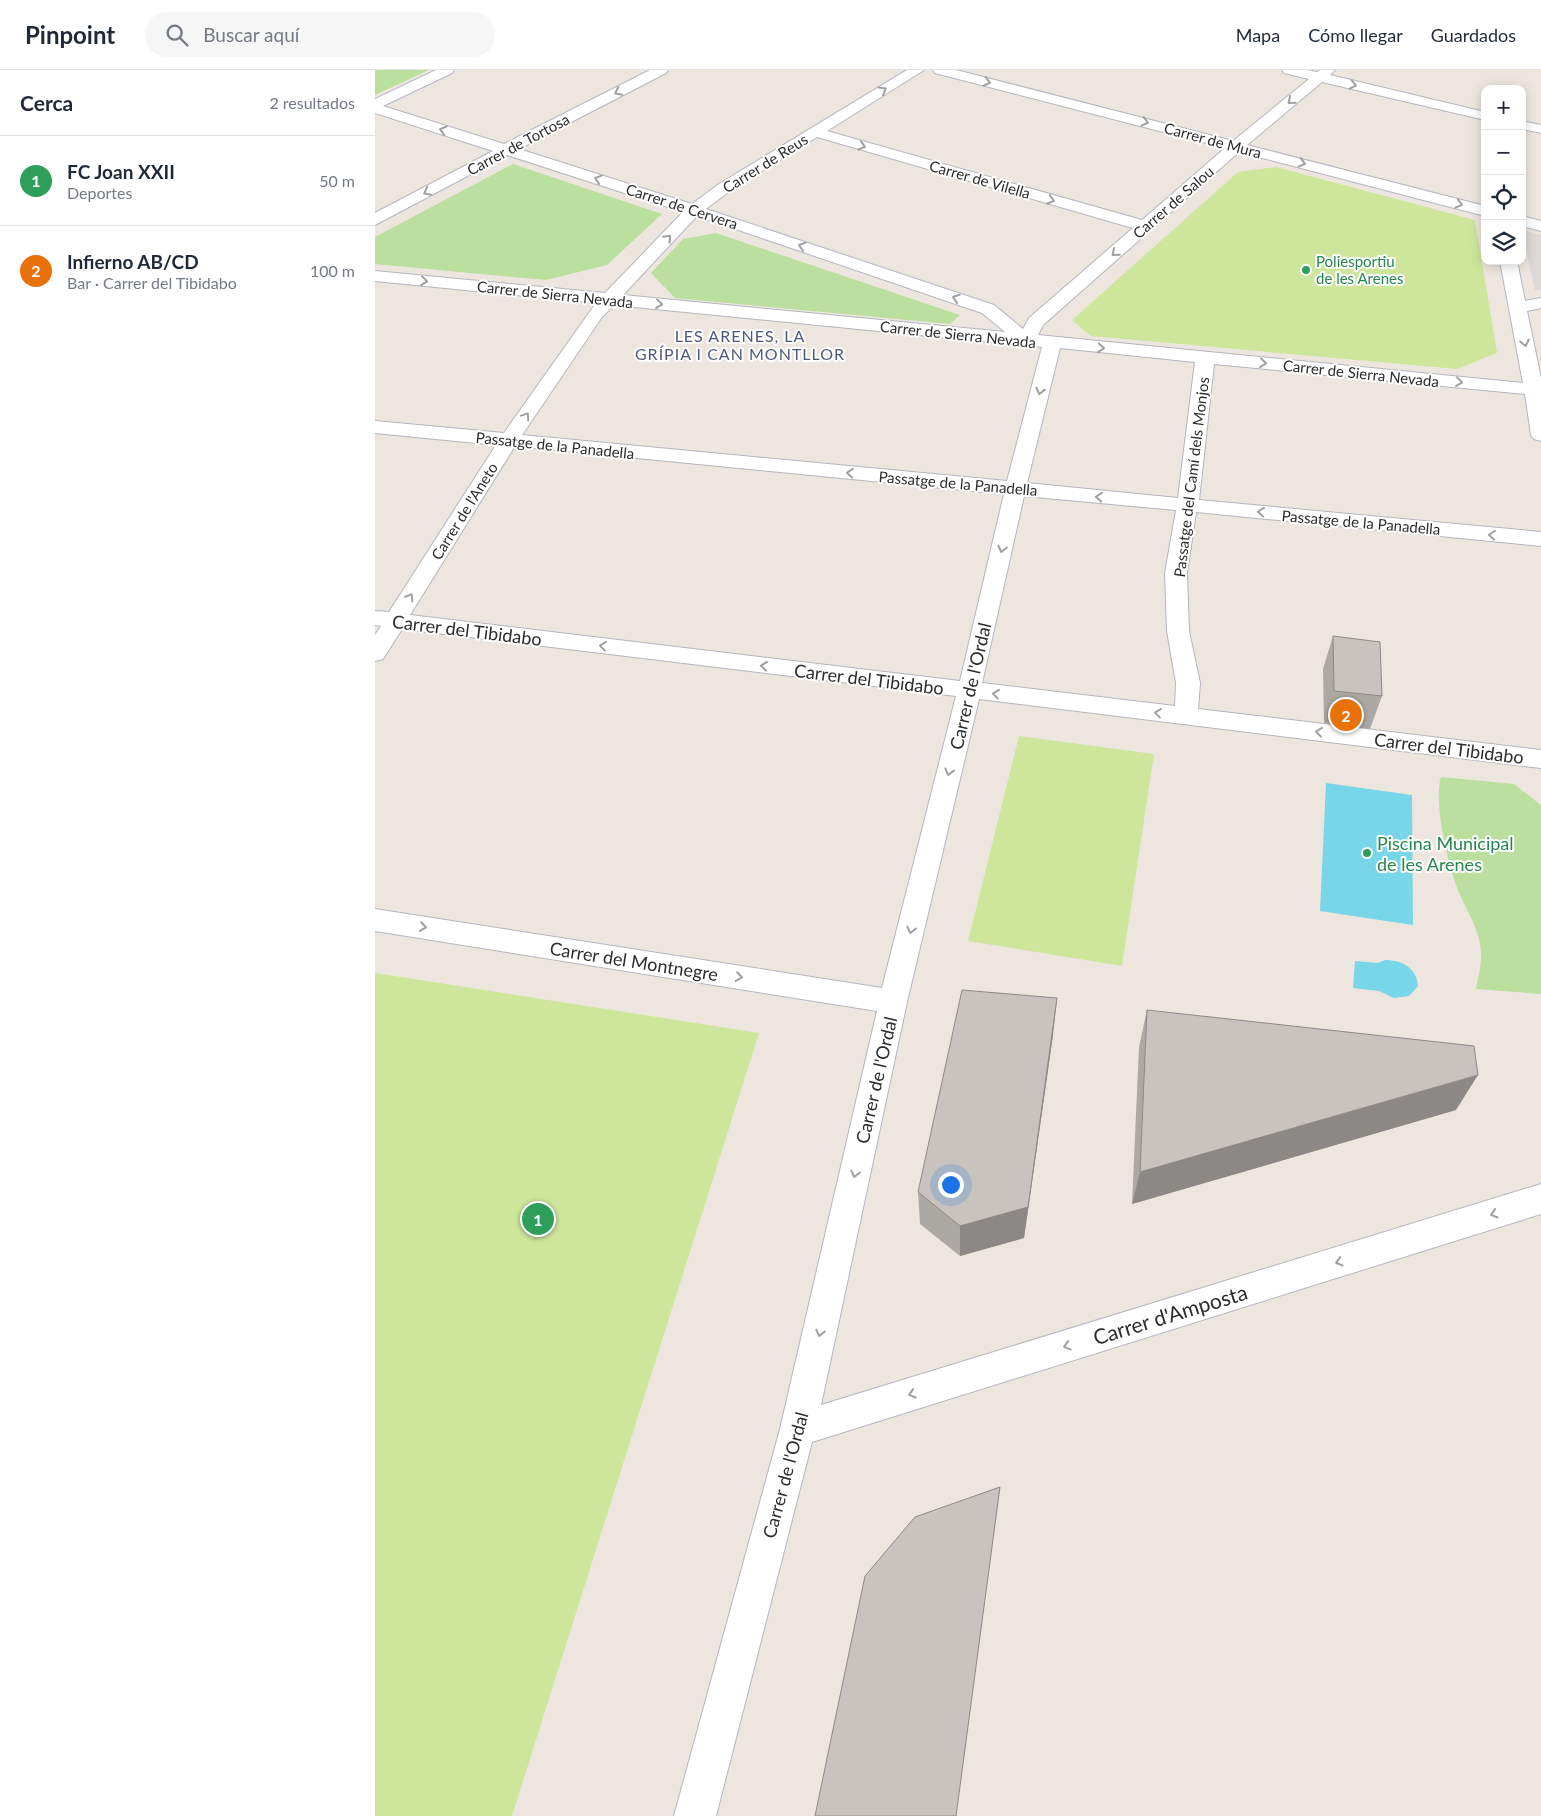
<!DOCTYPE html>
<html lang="es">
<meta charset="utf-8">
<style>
:root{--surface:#fff;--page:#f6f6f7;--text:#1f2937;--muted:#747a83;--line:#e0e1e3;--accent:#4a78ef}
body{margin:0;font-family:Lato,sans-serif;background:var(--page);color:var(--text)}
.controls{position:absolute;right:15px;top:15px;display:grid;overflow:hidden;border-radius:10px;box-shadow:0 2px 12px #0003}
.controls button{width:45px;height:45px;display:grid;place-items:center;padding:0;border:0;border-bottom:1px solid var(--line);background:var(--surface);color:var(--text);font:25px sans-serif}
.you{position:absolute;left:575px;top:1114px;width:18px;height:18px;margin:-12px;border:4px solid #fff;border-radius:50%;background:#1a73e8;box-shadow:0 0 0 8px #1a73e833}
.badge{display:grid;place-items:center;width:32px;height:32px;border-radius:50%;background:var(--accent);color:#fff;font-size:16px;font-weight:700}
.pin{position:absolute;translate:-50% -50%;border:2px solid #fff;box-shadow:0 1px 5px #0006}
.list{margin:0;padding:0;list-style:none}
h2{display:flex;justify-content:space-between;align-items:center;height:65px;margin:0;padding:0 20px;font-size:21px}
h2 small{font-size:16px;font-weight:400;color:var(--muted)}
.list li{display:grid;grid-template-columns:32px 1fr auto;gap:15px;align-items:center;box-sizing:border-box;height:90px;padding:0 20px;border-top:1px solid var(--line)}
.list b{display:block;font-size:19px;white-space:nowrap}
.list p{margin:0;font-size:16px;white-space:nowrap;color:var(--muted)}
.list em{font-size:16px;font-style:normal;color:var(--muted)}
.icon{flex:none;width:28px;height:28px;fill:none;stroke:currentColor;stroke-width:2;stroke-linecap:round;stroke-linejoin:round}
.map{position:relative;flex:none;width:1166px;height:1746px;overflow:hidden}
header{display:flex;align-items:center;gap:30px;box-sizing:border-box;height:70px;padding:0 25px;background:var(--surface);border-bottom:1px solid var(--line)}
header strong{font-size:24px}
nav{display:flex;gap:28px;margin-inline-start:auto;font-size:18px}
.search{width:350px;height:45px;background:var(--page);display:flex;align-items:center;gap:12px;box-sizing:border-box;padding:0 18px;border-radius:28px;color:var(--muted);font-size:19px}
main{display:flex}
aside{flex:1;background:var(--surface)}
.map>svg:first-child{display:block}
.green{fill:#bbdf9f}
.pitch{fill:#cde69c}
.plaza{fill:#ddd9d6}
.water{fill:#79d5e8}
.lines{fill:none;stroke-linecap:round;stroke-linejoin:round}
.minor-casing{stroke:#b3b6be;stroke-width:2}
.minor{fill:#fff;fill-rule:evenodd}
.wall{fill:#aca8a3}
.shaded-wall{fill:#8c8885}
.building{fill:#c8c3be;stroke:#8c8885}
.oneway{stroke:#a0a0a0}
.leisure-dot{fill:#2e9e5b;stroke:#fff;stroke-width:2}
.labels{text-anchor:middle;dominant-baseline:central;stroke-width:4;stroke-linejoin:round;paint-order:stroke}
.far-street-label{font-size:15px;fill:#2c2c2c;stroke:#fff}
.far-leisure-label{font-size:15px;fill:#27864d;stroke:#fff;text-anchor:start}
.far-neighbourhood-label{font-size:16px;letter-spacing:1px;fill:#4f5a7a;stroke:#fff}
.street-label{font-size:18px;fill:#2c2c2c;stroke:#fff}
.leisure-label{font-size:18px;fill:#27864d;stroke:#fff;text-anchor:start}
.near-street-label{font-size:21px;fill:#2c2c2c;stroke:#fff}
</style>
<header>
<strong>Pinpoint</strong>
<div class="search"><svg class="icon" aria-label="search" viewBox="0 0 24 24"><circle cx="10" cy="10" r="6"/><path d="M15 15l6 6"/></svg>Buscar aquí</div>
<nav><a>Mapa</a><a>Cómo llegar</a><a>Guardados</a></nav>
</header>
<main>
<aside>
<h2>Cerca<small>2 resultados</small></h2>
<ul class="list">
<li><span class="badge" style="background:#2e9e5b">1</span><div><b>FC Joan XXII</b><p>Deportes</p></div><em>50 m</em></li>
<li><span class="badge" style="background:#e8710a">2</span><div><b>Infierno AB/CD</b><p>Bar · Carrer del Tibidabo</p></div><em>100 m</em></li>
</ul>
</aside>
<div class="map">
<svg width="1166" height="1746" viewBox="0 0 1166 1746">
<rect width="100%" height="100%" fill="#ede6df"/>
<!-- green -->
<path class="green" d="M0 0H54L0 25Z
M138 94 287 144 232 195 171 210 0 194V167Z
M341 163 585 245 575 254 300 228 276 203 308 169Z
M1066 707 1139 714 1166 735V924L1101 919C1103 907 1107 893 1106 881 1104 858 1091 840 1083 820 1073 795 1058 731 1066 707Z"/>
<!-- pitch -->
<path class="pitch" d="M901 97 1100 150 1122 283 1082 299 716 266 697 250 863 102Z
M644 666 779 684 747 896 593 871Z
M0 903 384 963 137 1746H0Z"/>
<!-- plaza -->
<path class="plaza" d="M1147 160 1166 165V220L1160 221Z"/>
<!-- water -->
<path class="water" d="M951 713 1037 725 1038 855 945 841Z
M1010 890C1027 890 1042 898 1043 916L1034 926 1019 928 1004 921 978 918 980 891 1003 893Z"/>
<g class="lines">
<!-- minor casing -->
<g class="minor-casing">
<path id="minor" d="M61 0H79L77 3 8 36 129 74 275 0H293L291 3 144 79 317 134 344 114 532 0H549L452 61 767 150 850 78 560 3 558 0H581L858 71 934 9 909 3 907 0H932L942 2 945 0H960L955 5 1110 42V50L947 12 872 75 1110 136V146L864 82 668 255 663 265 1148 313 1125 191H1142L1150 231 1166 228V238L1152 241 1166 308V371L1159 369 1156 365 1150 324 839 294 824 430 1166 462V476L821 442 812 503 814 561 825 613 823 639 1166 680V698L604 629 532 932 446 1335 1166 1114V1144L437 1372 341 1746H299L405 1359 502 941 0 861V839L507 918 581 626 27 559 8 589 0 591V565L6 556 0 555V541L14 542 121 375 0 363V351L129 363 221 233 0 211V201L230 223 308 142 132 85 0 155V143L118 81 0 43V29ZM442 67 758 158 654 248 648 259 619 235 331 139 356 120ZM322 146 607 243 630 262 248 225ZM239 235 667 277 632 411 147 365 227 247ZM685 278 820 292 803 428 652 413ZM140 376 629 424 585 611 35 545ZM649 426 801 440 790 503 792 561 801 613 800 636 607 613Z
M1147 51 1166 55V63L1147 59Z
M1147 146 1166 151V161L1147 156Z"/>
</g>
<!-- minor -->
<use href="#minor" class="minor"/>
</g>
<!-- wall -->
<path class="wall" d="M958 566 1007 626 995 659 949 653 948 599Z
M772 940 1081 1040 757 1134 764 977Z
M678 965 649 1168 585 1186 545 1154 543 1122Z"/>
<!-- shaded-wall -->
<path class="shaded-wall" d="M682 928 678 965 649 1168 585 1186V1156Z
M1103 1005 1081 1040 757 1134 765 1102Z"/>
<!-- building -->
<path class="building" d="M958 566 1005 572 1007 626 959 621Z
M587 920 682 928 653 1137 585 1156 543 1122Z
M772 940 1099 976 1103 1005 765 1102Z
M625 1417 581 1746H440L490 1506 540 1447Z"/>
<!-- one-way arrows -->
<defs><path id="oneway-chevron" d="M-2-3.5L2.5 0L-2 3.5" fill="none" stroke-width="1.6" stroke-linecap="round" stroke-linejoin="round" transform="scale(1.25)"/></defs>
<g class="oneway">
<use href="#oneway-chevron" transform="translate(612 12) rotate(14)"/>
<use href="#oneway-chevron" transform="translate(978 15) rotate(13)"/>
<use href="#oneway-chevron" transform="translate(508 20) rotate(-31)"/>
<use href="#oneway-chevron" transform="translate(243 22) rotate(153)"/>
<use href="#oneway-chevron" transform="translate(916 31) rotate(140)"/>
<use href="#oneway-chevron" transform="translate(770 52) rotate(14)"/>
<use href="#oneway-chevron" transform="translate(68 60) rotate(-163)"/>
<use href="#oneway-chevron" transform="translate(487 76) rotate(16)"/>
<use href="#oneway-chevron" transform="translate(927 93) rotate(15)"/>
<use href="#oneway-chevron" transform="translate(223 109) rotate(-162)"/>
<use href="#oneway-chevron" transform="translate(52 122) rotate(152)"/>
<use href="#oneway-chevron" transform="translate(676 130) rotate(16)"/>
<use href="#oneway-chevron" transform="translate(1084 134) rotate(15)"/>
<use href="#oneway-chevron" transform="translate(293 168) rotate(-47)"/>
<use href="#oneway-chevron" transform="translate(427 176) rotate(-161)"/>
<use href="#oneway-chevron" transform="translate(740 183) rotate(139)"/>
<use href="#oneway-chevron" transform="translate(49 211) rotate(6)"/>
<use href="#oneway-chevron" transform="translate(581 228) rotate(-161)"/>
<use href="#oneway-chevron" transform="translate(284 234) rotate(6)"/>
<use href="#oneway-chevron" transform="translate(1150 273) rotate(78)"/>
<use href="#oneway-chevron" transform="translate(726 278) rotate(5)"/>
<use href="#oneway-chevron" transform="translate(888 293) rotate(6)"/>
<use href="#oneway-chevron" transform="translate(1084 312) rotate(6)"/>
<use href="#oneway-chevron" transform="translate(665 321) rotate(104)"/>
<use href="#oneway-chevron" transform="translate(151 346) rotate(-56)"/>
<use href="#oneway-chevron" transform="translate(475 403) rotate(-175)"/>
<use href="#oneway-chevron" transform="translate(724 427) rotate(-175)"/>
<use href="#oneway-chevron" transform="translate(886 442) rotate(-175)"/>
<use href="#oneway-chevron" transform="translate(1117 465) rotate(-175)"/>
<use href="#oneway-chevron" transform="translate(627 479) rotate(103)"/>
<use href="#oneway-chevron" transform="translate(35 527) rotate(-58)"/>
<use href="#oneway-chevron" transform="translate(228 576) rotate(-173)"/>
<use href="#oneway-chevron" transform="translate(389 596) rotate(-173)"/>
<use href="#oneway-chevron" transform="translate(621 624) rotate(-173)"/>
<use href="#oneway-chevron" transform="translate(783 643) rotate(-173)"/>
<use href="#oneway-chevron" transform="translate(944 662) rotate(-173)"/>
<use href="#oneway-chevron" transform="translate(574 702) rotate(104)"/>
<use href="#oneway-chevron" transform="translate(48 857) rotate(9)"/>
<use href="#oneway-chevron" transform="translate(536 860) rotate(104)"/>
<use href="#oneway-chevron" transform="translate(364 907) rotate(9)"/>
<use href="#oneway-chevron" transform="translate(480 1104) rotate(103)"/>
<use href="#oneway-chevron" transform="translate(1119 1144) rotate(163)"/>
<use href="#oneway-chevron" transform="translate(964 1192) rotate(163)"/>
<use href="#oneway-chevron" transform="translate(445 1263) rotate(103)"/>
<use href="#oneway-chevron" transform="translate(692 1276) rotate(163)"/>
<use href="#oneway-chevron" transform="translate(537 1324) rotate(163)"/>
</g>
<!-- markers -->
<g class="leisure-dot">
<circle cx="931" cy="200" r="5"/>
<circle cx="992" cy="783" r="5"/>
</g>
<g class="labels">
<!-- far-street labels -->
<g class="far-street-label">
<text transform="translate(838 70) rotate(15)">Carrer de Mura</text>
<text transform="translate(143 74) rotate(-28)">Carrer de Tortosa</text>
<text transform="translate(390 93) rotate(-32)">Carrer de Reus</text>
<text transform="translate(605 109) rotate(16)">Carrer de Vilella</text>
<text transform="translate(798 132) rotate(-41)">Carrer de Salou</text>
<text transform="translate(307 136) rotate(18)">Carrer de Cervera</text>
<text transform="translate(180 224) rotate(6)">Carrer de Sierra Nevada</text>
<text transform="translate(583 264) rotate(6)">Carrer de Sierra Nevada</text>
<text transform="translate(986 303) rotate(6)">Carrer de Sierra Nevada</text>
<text transform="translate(180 375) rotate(6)">Passatge de la Panadella</text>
<text transform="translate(816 407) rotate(-83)">Passatge del Camí dels Monjos</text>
<text transform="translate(583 413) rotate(5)">Passatge de la Panadella</text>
<text transform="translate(89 441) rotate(-58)">Carrer de l'Aneto</text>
<text transform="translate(986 452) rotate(5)">Passatge de la Panadella</text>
</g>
<!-- far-leisure labels -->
<g class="far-leisure-label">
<text x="941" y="191">Poliesportiu<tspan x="941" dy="17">de les Arenes</tspan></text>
</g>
<!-- far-neighbourhood labels -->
<g class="far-neighbourhood-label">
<text x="365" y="265">LES ARENES, LA<tspan x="365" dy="18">GRÍPIA I CAN MONTLLOR</tspan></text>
</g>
<!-- street labels -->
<g class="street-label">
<text transform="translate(92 560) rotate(7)">Carrer del Tibidabo</text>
<text transform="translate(494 609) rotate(7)">Carrer del Tibidabo</text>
<text transform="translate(595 616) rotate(-77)">Carrer de l'Ordal</text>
<text transform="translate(1074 678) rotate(7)">Carrer del Tibidabo</text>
<text transform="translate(259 891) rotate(9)">Carrer del Montnegre</text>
<text transform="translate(501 1010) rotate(-77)">Carrer de l'Ordal</text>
<text transform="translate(410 1405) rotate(-75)">Carrer de l'Ordal</text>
</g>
<!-- leisure labels -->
<g class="leisure-label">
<text x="1002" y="773">Piscina Municipal<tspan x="1002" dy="21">de les Arenes</tspan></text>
</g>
<!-- near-street labels -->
<g class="near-street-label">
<text transform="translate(795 1244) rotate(-17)">Carrer d'Amposta</text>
</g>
</g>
</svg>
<div class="controls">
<button>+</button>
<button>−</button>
<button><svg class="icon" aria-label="locate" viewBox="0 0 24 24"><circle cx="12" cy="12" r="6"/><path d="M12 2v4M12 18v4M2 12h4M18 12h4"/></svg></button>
<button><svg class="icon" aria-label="layers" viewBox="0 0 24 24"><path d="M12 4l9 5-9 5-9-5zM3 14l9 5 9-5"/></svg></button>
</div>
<div class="you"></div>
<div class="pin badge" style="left:163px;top:1149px;background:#2e9e5b">1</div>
<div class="pin badge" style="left:971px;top:645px;background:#e8710a">2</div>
</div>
</main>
